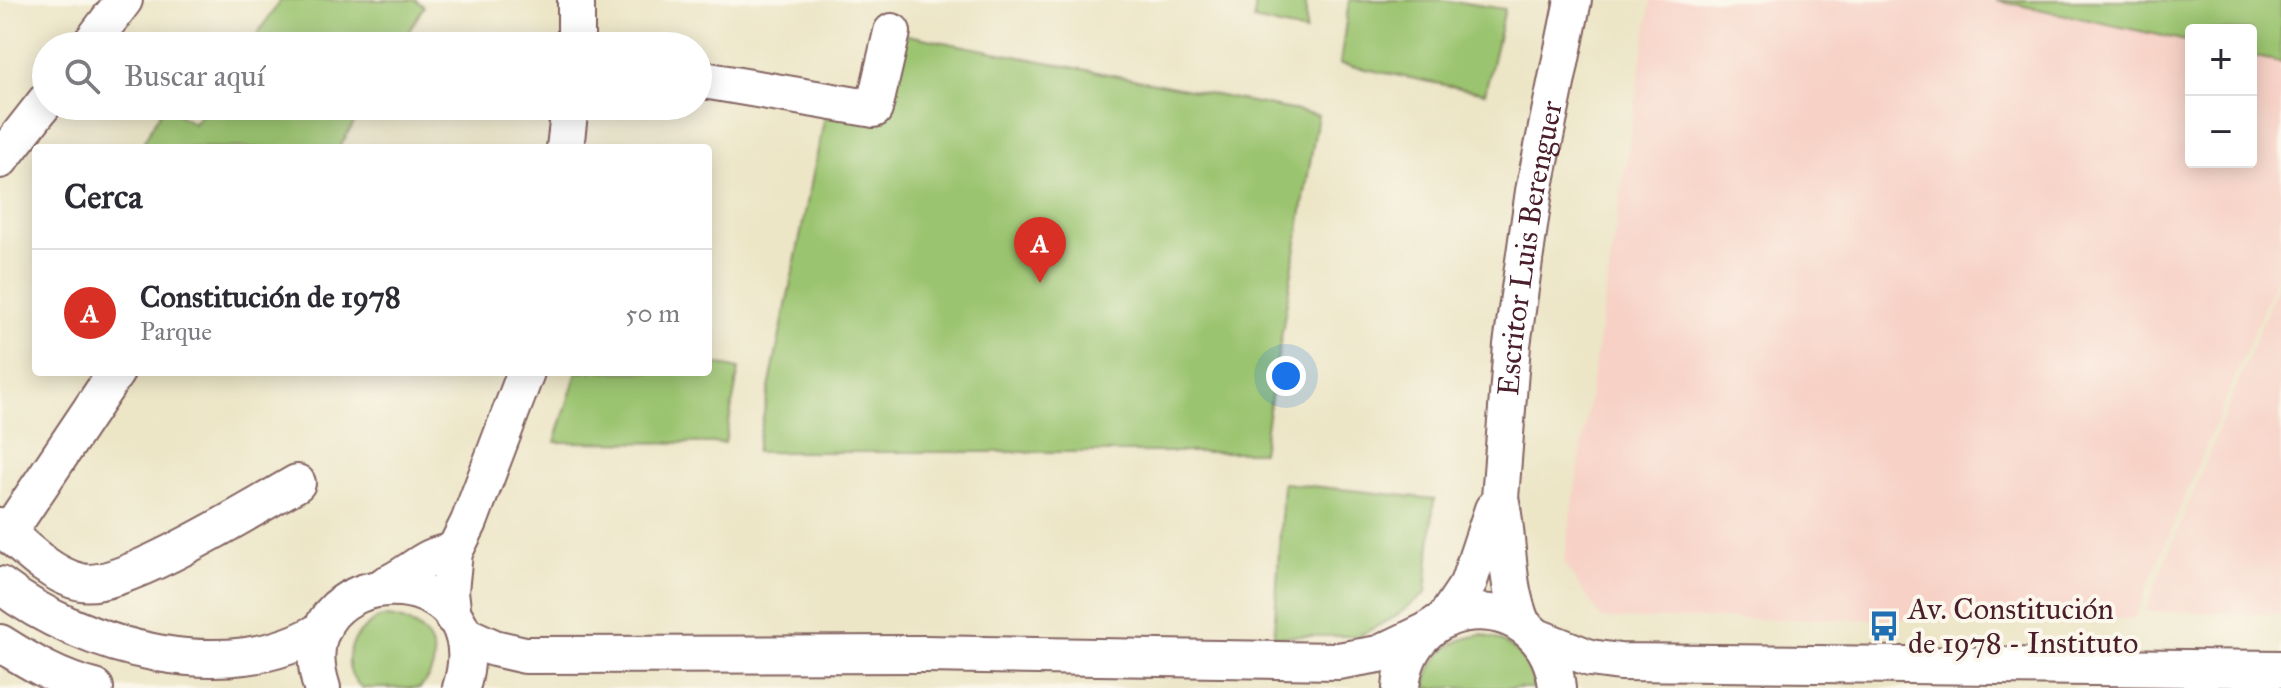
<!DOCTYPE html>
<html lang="es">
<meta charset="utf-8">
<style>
:root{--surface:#fff;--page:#f2f2f3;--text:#2b2b33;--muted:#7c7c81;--line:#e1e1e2;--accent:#d93025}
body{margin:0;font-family:"IM FELL Great Primer",serif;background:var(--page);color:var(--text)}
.controls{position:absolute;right:24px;top:24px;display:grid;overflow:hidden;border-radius:8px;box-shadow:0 4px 20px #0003}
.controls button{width:72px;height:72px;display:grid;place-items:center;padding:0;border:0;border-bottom:2px solid var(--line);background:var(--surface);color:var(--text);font:40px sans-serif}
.you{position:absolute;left:1286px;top:376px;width:28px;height:28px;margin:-20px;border:6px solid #fff;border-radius:50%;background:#1a73e8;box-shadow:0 0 0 12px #1a73e833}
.badge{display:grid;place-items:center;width:52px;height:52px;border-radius:50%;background:var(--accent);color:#fff;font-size:26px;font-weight:700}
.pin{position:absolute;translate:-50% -66px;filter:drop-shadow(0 2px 4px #0008)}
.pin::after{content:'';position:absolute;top:42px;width:28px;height:24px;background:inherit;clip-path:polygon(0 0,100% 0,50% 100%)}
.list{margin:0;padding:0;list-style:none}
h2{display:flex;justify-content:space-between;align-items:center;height:104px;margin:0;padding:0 32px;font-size:34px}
h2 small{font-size:26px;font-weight:400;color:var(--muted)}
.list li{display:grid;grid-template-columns:52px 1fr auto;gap:24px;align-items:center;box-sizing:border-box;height:128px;padding:0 32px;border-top:2px solid var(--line)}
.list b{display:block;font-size:30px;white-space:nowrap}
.list p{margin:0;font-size:26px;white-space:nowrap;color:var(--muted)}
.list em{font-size:26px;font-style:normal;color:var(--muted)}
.icon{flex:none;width:44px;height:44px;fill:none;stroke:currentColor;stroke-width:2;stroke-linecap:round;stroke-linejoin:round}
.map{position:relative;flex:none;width:2281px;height:688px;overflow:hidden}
.search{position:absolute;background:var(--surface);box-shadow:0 4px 20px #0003;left:32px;top:32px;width:680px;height:88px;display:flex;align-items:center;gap:20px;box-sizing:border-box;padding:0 28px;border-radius:44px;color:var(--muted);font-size:30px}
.panel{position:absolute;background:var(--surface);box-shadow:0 4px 20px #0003;left:32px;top:144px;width:680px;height:232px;border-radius:8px}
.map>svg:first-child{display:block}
.built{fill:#f7d1c6}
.green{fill:#9bc46f;stroke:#72724d;stroke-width:2}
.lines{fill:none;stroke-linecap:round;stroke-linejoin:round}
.minor-casing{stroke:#836461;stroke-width:40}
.minor{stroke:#fff;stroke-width:36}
.labels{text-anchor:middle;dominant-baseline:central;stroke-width:8;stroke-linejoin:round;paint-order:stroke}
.street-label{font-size:30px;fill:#4a1f2b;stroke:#fbf7ec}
.poi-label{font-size:30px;fill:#4a1f2b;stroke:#fbf7ec;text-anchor:start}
</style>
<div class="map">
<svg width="2281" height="688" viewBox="0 0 2281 688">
<rect width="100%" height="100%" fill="#fbf7ec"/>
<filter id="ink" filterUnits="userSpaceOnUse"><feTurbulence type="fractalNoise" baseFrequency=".0125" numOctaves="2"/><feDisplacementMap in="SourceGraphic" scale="16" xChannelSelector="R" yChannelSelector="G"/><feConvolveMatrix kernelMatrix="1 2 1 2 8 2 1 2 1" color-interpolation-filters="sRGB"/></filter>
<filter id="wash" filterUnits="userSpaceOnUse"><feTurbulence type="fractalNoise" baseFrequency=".006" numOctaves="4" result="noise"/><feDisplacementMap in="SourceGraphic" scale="32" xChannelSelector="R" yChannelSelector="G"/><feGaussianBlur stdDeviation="1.8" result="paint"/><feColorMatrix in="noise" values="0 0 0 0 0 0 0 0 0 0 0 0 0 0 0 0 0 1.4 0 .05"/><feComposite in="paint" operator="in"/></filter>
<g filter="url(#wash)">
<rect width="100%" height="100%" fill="#ece5c6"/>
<!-- built -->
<path class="built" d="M1651 0H1996L2191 42V162H2251V56L2281 62V267L2134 619H1602L1564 563Z
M2281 276V614L2145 611Z"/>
<!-- green -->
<path class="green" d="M281 0H415L424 6 400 46H249Z
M1256 0H1306V32L1254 20Z
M1349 0H1444L1505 9 1485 93 1340 64Z
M1996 0H2281V62L2251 56V30H2191V42Z
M892 32 1318 115 1262 452H756L828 101 874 109Z
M164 106 194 124 207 106H364L339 148H140Z
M708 362 739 369 725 443 555 442 577 372H708Z
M1283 483 1434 499 1426 593 1396 616 1359 636H1274Z
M381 617C422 616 453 653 420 688H362C335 663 353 630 381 617Z
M1482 635C1511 641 1530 657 1534 688H1425C1431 656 1449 639 1482 635Z"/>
</g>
<g filter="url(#ink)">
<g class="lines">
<!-- minor casing -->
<g class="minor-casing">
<g id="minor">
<path d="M576 0V46"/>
<path d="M89 46 124 0"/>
<path d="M698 79 874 109 892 32"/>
<path d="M565 148 570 106"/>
<path d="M0 160 46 101"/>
<path d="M0 526C22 546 51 576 81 582 120 591 258 505 297 483"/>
<path d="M8 533 116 372"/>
<path d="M0 585C83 649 231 688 323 629"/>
<path d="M385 585C412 574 424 554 454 552"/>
<path d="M453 617 450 591 454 552 469 522 526 372"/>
<path d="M1444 620 1468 584 1493 509"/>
<path id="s1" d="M1522 624C1504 582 1510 540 1500 498L1512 345 1534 191 1573 0"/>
<path d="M463 634 494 648 525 655 924 654 1338 661 1379 654 1427 631"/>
<path d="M1537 637 1590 658 1620 662 2281 669"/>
<path d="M0 643C30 662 60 680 95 688"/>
<path d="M322 688C279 557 503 552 461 688"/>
<path d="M1401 688C1408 588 1548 586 1557 688"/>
</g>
</g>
<!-- minor -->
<use href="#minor" class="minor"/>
</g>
</g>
<!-- icons -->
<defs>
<g id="bus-bare" transform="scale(2.4)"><path d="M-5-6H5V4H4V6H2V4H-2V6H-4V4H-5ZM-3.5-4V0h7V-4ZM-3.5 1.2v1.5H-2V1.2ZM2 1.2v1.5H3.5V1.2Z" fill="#1f6fb2" stroke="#fbf7ec" stroke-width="2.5" paint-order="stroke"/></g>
</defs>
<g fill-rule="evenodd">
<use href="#bus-bare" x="1884" y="626"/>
</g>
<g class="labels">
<!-- street labels -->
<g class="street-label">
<text stroke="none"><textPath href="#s1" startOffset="380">Escritor Luis Berenguer</textPath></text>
</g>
<!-- poi labels -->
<g class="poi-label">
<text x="1908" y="609">Av. Constitución<tspan x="1908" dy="34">de 1978 - Instituto</tspan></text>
</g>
</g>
</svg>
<div class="controls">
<button>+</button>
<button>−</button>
</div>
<div class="you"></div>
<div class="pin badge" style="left:1040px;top:283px">A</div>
<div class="search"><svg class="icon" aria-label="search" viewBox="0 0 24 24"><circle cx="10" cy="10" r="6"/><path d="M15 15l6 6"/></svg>Buscar aquí</div>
<section class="panel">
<h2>Cerca<small></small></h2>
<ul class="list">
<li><span class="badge">A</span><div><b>Constitución de 1978</b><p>Parque</p></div><em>50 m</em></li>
</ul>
</section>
</div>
